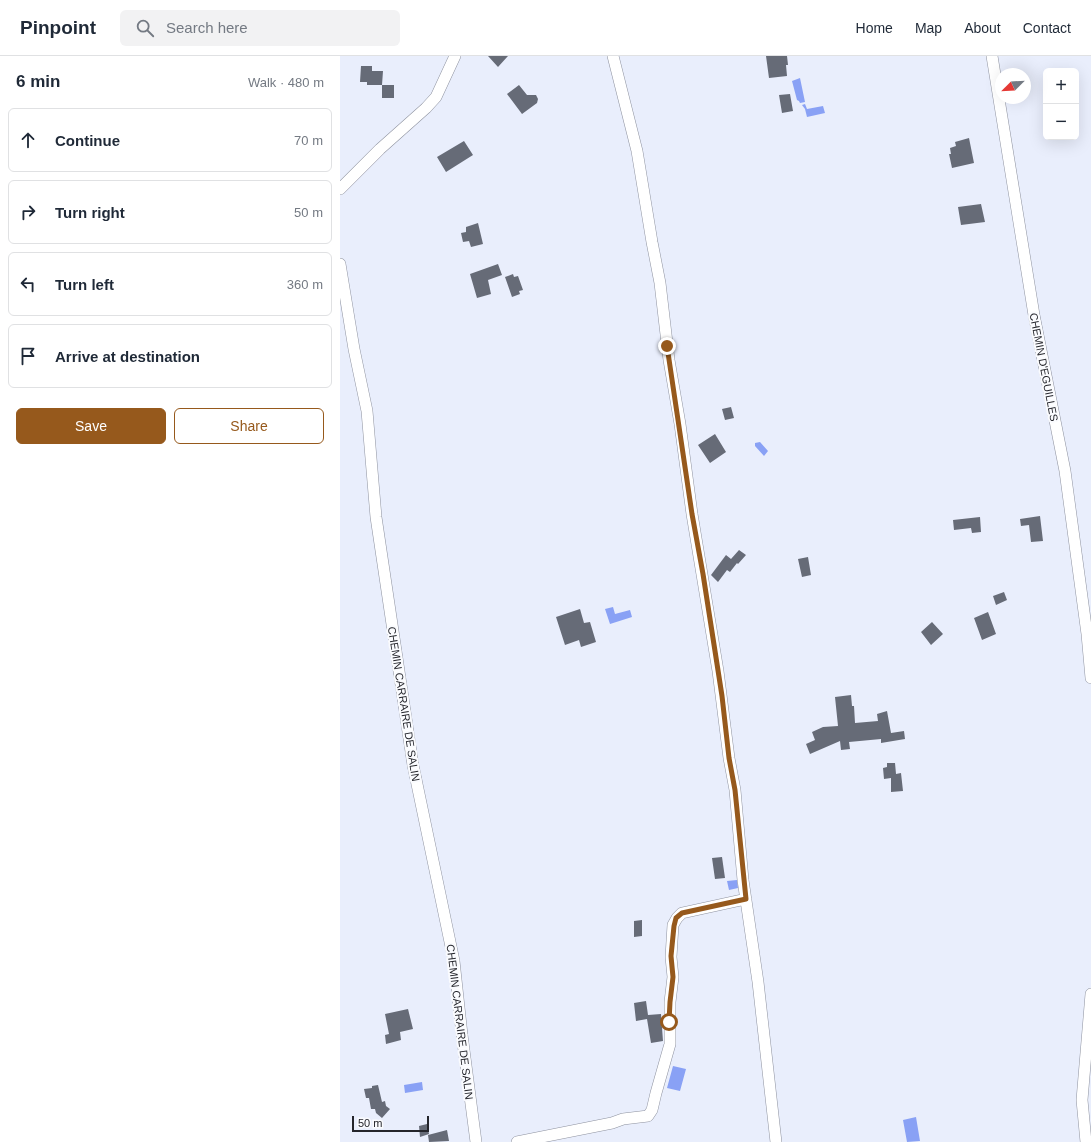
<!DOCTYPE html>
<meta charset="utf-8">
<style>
:root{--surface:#fff;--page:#f2f2f3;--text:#1f2937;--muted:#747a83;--line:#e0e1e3;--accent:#96591c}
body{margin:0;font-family:Helvetica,sans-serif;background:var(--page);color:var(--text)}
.controls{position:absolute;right:12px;top:12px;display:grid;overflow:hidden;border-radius:6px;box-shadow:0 4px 16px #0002}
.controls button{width:36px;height:36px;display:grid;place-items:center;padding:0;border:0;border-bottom:1px solid var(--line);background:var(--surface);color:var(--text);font:20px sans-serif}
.compass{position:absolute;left:655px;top:12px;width:36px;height:36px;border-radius:50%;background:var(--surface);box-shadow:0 4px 16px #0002;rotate:246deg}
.scale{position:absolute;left:12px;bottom:10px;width:77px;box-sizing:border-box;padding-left:4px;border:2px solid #24252b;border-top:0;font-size:11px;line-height:14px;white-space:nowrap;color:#24252b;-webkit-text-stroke:3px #fafbfe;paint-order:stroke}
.stop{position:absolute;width:12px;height:12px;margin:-9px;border:3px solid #96591c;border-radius:50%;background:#fff}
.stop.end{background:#96591c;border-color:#fff;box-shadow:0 1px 4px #0008}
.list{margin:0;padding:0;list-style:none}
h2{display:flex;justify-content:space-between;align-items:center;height:52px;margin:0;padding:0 16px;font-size:17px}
h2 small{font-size:13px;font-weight:400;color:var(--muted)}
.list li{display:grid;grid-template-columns:26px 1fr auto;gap:12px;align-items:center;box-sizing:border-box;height:64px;margin:0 8px 8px;padding:0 8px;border:1px solid var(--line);border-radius:6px}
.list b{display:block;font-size:15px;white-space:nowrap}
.list em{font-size:13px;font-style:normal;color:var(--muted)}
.actions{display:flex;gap:8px;padding:12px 16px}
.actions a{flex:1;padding:9px 0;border:1px solid var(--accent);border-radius:6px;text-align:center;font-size:14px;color:var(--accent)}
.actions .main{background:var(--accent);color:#fff}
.icon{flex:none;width:22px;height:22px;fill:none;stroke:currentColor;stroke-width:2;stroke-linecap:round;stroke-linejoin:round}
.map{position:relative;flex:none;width:751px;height:1086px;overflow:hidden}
header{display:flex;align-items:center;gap:24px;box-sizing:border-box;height:56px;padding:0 20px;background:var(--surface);border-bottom:1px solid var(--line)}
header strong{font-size:19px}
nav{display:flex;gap:22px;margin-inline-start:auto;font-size:14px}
.search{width:280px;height:36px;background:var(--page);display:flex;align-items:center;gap:10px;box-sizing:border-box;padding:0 14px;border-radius:6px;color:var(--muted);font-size:15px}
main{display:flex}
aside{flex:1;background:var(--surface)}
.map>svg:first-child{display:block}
.water{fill:#89a1f5}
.building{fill:#666b77}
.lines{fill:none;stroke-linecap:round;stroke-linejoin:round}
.minor-casing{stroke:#8e929f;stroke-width:12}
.minor{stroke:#fff;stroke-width:11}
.route{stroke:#96591c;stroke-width:5}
.labels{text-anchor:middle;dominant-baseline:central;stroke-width:4;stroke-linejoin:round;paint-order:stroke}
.street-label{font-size:11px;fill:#24252b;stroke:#fafbfe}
</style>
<header>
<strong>Pinpoint</strong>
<div class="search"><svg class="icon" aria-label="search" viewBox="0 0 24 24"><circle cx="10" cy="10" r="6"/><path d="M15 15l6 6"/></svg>Search here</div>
<nav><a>Home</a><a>Map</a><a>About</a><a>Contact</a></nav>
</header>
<main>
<aside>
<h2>6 min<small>Walk · 480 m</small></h2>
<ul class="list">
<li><svg class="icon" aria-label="ahead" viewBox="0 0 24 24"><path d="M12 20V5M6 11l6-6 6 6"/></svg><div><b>Continue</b></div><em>70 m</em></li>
<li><svg class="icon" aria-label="right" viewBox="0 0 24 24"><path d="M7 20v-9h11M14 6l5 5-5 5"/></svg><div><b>Turn right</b></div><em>50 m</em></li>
<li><svg class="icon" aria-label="left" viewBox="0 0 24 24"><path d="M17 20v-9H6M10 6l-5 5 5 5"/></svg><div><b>Turn left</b></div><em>360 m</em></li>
<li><svg class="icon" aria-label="arrive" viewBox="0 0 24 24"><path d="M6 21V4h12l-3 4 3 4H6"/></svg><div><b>Arrive at destination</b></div></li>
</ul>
<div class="actions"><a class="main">Save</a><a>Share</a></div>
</aside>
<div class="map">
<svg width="751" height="1086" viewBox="0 0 751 1086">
<rect width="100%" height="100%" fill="#e9eefc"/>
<!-- water -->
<path class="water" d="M460 22 465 46 460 47 459 45 457 44 452 25Z
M465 48 467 53 483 50 485 57 467 61 465 53 462 49Z
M420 386 428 395 424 400 415 390V387Z
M273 551 275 558 290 554 292 561 270 568 265 553Z
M397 824 398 832 389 834 387 825Z
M333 1010 346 1013 340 1035 327 1032Z
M82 1026 83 1034 65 1037 64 1029Z
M576 1061 580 1085 567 1086 563 1064Z"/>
<!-- building -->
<path class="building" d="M148 0H168L158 11Z
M426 0H447L448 9H446L447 20 429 22Z
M21 10H32V15H43L42 29H27V26H20Z
M42 29H54V42H42Z
M179 29 187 39H196L198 43 197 47 182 58 167 38Z
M450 38 453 55 442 57 439 39Z
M629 82 634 107 612 112 609 98H611L610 92 616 90 615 86Z
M124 85 133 99 106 116 97 101Z
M641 148 645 166 621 169 618 151Z
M138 167 143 188 131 191 129 185 123 186 121 177 126 176V171Z
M158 208 162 219 148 224 151 238 137 242 130 218Z
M173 218 174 221 178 220 183 234 179 235 180 238 172 241 165 221Z
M391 351 394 362 385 364 382 353Z
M375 378 386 396 370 407 358 389Z
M700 460 703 485 691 486 689 469 681 470 680 463Z
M640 461 641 476 632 477 631 472 614 474 613 464Z
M399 494 406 499 398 508 396 506 397 507 390 516 387 514 378 526 371 519 386 499 391 503Z
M468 501 471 519 462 521 458 503Z
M664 536 667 544 656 549 653 540Z
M240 553 244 567 250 566 256 586 241 591 239 584 225 589 216 561Z
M648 556 656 578 642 584 634 562Z
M592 566 603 578 591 589 581 576Z
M511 639 512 650H514L515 667 538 665 537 658 547 655 551 677 564 675 565 683 541 687V683L509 686 510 693 501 694 500 685 470 698 466 688 475 684 472 676 483 671 498 670 495 641Z
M547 707H555L556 718 561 717 563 735 551 736V722L544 723 543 712 547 711Z
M382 801 385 822 375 823 372 802Z
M302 864V880L294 881V865Z
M306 945 308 959 321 958 323 985 311 987 307 963 296 965 294 947Z
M68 953 73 973 60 976 61 984 46 988 45 979 49 978 45 958Z
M38 1029 42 1046 45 1045 46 1050 50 1053 42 1062 36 1057 35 1053H31L29 1042H26L24 1033 32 1032V1030Z
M87 1068 89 1078 80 1081 79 1070Z
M107 1074 109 1085 89 1086 88 1079Z"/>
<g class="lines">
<!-- minor casing -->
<g class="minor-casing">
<path id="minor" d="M273 0 297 95 312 186 320 227 329 304 340 368 352 458 378 615 389 702 395 734 403 824 418 926 436 1086
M652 0 694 259 725 415 747 578 751 622
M0 133 40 93 86 52 96 41 115 0
M0 208 14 293 27 355 36 461 73 709 114 905 122 979 136 1086
M177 1086 272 1067 283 1063 308 1060 312 1054 316 1037 330 988V946L333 921 331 901 333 869 337 862 342 857 406 843
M746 1086 742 1044 751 938"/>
</g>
<!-- minor -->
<use href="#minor" class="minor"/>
</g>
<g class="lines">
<!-- route -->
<path class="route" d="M327 290 352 458 363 518 382 640 389 702 395 734 406 843 342 857 336 862 334 870 331 900 333 921 330 946 329 966"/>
</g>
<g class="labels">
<!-- street labels -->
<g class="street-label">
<text transform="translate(704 311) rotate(79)">CHEMIN D'EGUILLES</text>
<text transform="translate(64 648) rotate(81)">CHEMIN CARRAIRE DE SALIN</text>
<text transform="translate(120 966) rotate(83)">CHEMIN CARRAIRE DE SALIN</text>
</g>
</g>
</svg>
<div class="controls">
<button>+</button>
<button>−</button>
</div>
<svg class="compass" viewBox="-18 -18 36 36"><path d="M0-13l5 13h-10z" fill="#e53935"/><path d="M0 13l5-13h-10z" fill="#747a83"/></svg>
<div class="scale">50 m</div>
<div class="stop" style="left:329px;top:966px"></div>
<div class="stop end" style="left:327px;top:290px"></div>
</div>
</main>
